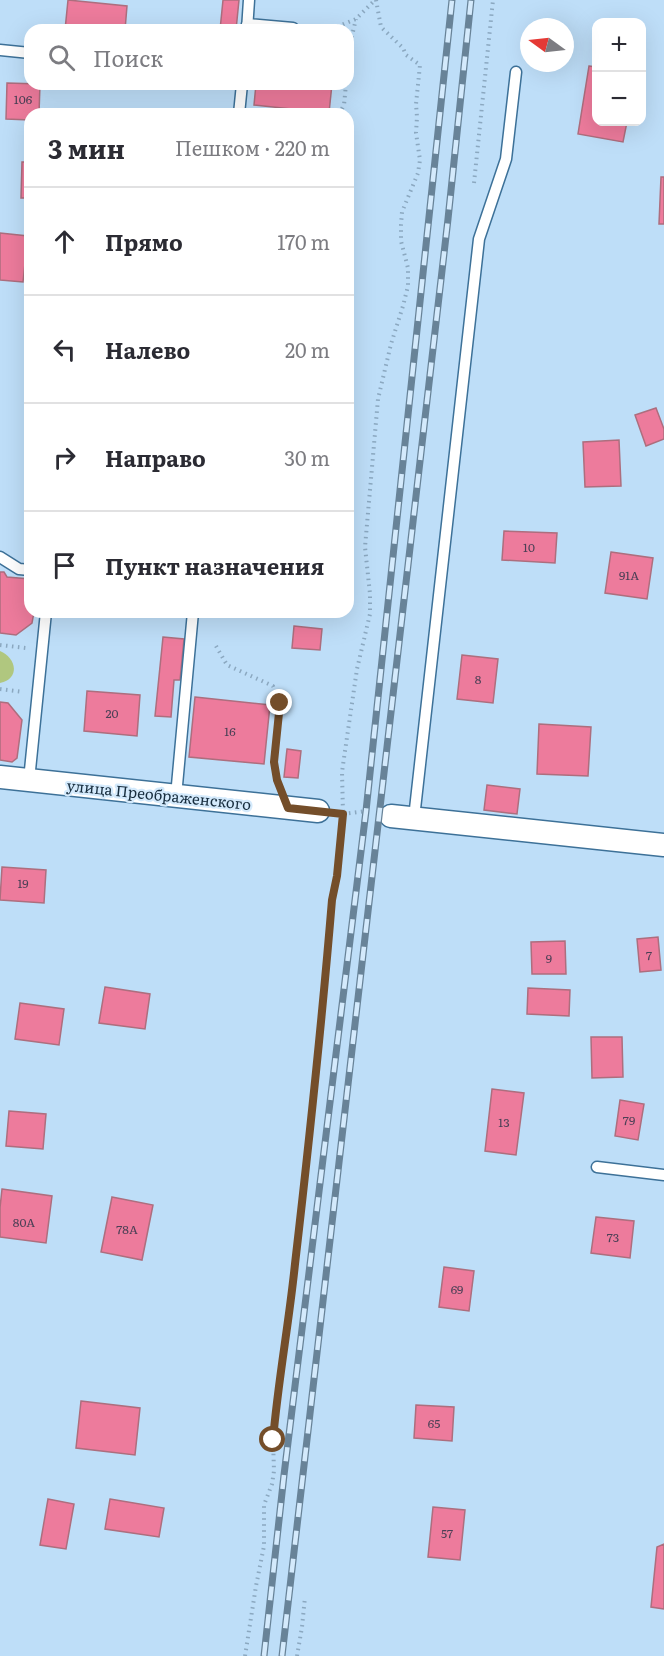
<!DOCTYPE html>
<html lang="ru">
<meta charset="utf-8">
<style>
:root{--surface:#fff;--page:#f2f2f3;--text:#2b2b33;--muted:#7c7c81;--line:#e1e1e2}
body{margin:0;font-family:Literata,serif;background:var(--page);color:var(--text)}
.controls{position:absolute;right:18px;top:18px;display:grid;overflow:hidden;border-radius:12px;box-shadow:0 6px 24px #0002}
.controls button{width:54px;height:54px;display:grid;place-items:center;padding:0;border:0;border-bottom:2px solid var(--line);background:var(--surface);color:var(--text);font:30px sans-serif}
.compass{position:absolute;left:520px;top:18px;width:54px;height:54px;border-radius:50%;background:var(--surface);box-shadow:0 6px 24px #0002;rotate:285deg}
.stop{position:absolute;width:18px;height:18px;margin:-14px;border:4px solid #744e2a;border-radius:50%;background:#fff}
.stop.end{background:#744e2a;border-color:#fff;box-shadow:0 2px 6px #0008}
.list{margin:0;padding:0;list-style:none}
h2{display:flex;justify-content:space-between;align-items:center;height:78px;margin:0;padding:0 24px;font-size:26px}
h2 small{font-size:20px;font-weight:400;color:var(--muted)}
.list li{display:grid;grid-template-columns:39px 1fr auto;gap:18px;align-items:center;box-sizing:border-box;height:108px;padding:0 24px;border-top:2px solid var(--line)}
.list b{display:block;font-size:22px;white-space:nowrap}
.list em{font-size:20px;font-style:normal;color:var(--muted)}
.icon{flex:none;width:33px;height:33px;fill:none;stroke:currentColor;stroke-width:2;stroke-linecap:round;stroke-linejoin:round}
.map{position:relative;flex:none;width:664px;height:1656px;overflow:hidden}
.search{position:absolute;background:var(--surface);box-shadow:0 6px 24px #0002;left:24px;top:24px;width:330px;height:66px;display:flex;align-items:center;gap:15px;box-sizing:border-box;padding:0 21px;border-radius:18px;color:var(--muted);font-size:22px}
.panel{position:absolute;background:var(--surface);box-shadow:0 6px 24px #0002;left:24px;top:108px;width:330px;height:510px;border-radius:18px}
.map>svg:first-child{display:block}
.green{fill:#b0c77f}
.building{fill:#ed7b9c;stroke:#ad6e7e;stroke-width:1.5}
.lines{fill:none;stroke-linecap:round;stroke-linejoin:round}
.service-casing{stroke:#3d7198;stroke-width:13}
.minor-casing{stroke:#3d7198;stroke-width:25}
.path{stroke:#8ba8c0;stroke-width:4;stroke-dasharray:1.5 4.5;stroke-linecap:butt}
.service{stroke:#fff;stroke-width:10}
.minor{stroke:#fff;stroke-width:22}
.rail-casing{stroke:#688398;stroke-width:7}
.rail{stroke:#d4eafc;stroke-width:4.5;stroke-dasharray:14;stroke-linecap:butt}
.route{stroke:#744e2a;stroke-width:8}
.labels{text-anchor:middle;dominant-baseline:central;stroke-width:4.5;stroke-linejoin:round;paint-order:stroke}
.number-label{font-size:12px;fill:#4c4056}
.street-label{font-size:15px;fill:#172d3e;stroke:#d4eafc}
</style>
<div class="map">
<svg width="664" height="1656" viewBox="0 0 664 1656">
<rect width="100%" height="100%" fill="#bedef8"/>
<!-- green -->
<path class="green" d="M0 651C17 658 20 679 0 683Z"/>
<!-- building -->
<path class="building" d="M68 0 127 6 125 30H65Z
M223 0H239L236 30H220Z
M589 66 596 67V122H627L623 142 578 134Z
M7 83 40 84 39 114H30V120L6 119Z
M256 84H332L329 113 254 105Z
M22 162H30V198H21Z
M661 177H664V224H659Z
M0 233 28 236 23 282 0 280Z
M656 408 664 429V439L646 446 635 415Z
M619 440 621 486 585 487 583 442Z
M504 531 557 533 555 563 502 560Z
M611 552 653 558 647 599 605 593Z
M0 572H4L7 577 30 579V612H34L32 623 16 635 0 633Z
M294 626 322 629 320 650 292 648Z
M163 637 184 639 180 680H174L171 717 155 716Z
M462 655 498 659 493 703 457 699Z
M87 691 140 695 137 736 84 731Z
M195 697 270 705 264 764 189 757Z
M0 702 8 703 22 720 17 758 12 762 0 760Z
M539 724 591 727 588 776 537 774Z
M287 749 301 751 298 778 284 777Z
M487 785 520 789 517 814 484 810Z
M2 867 46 870 44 903 0 900Z
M658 937 661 970 640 972 637 939Z
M565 941 566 974H532L531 942Z
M105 987 150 994 145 1029 99 1023Z
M528 988 570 990 569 1016 527 1014Z
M20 1003 64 1009 59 1045 15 1039Z
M591 1037H622L623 1077 592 1078Z
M492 1089 524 1093 516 1155 485 1151Z
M620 1100 644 1104 638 1140 615 1136Z
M9 1111 46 1114 43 1149 6 1146Z
M2 1189 52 1196 46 1243 0 1237V1208Z
M112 1197 153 1205 142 1260 101 1252Z
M596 1217 634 1221 630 1258 591 1253Z
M444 1267 474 1271 469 1311 439 1307Z
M81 1401 140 1408 135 1455 76 1448Z
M416 1405 454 1407 452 1441 414 1438Z
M48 1499 74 1504 66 1549 40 1545Z
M110 1499 164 1508 159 1537 105 1529Z
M433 1507 465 1510 460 1560 428 1557Z
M664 1544V1609L651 1607 657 1547Z"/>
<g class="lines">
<!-- service casing -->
<g class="service-casing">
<path id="service" d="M247 24 293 28
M247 30 249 0
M0 50 30 53
M239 114 242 84
M0 557 19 569 30 570
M29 780 46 612
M176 796 193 612
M414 818 479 239 506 159 516 72
M597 1167 664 1175"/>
</g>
<!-- minor casing -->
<g class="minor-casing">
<path id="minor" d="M0 777 318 811
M391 816 664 845"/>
</g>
<!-- path -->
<path class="path" d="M308 29 329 30 356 19 375 0
M348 61 350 44 356 19
M339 114 344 105 346 84
M474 183 493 0
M0 645 26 648
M216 646 227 665 273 686 280 703 274 762 279 785
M0 689 23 692
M343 814 366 811 371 812
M245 1656 256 1586 264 1546V1505L272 1484 274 1471 273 1440 276 1405 281 1375 303 1199 332 900 337 876 343 814 342 772 345 751 357 669 370 614V594L365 547 378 399 391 344 403 306 408 286V268L401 241V225L402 212 418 173 420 160 416 133 417 117 416 104 420 65 406 55 403 48 381 27 376 0
M297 1656 302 1627 305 1597"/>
<!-- service -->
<use href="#service" class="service"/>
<!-- minor -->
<use href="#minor" class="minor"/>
<!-- rail casing -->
<g class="rail-casing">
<path id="rail" d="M264 1656 284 1475 366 811 452 0
M282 1656 448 219 471 0"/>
</g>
<!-- rail -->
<use href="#rail" class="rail"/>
</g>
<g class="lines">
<!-- route -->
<path class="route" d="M273 1440C278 1381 289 1323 295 1264 309 1143 322 1021 332 900L337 876 343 814 288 808 277 780 274 762 280 703"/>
</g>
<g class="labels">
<!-- number labels -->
<g class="number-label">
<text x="23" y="99">106</text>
<text x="529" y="547">10</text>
<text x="629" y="575">91А</text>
<text x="478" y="679">8</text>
<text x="112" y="713">20</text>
<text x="230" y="731">16</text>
<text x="23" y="883">19</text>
<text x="649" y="955">7</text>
<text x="549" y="958">9</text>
<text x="629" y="1120">79</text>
<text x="504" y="1122">13</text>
<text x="24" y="1222">80А</text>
<text x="127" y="1229">78А</text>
<text x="613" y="1237">73</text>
<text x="457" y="1289">69</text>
<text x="434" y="1423">65</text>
<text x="447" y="1533">57</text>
</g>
<!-- street labels -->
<g class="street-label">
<text transform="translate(159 794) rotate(6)">улица Преображенского</text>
</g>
</g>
</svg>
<div class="controls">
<button>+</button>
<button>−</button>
</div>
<svg class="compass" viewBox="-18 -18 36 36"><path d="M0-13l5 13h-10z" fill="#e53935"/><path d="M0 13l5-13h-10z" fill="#7c7c81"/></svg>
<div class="stop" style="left:273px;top:1440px"></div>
<div class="stop end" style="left:280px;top:703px"></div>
<div class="search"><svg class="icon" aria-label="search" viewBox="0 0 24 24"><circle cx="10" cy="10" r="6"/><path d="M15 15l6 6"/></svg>Поиск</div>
<section class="panel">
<h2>3 мин<small>Пешком · 220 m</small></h2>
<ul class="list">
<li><svg class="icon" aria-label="ahead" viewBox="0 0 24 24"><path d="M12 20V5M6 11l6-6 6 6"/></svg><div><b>Прямо</b></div><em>170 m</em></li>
<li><svg class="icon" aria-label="left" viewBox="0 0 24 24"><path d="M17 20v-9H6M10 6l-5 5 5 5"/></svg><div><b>Налево</b></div><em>20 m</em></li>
<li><svg class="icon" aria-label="right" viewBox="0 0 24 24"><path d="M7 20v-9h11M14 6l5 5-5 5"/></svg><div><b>Направо</b></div><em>30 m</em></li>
<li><svg class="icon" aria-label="arrive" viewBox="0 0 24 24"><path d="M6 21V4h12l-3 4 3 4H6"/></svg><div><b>Пункт назначения</b></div></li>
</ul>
</section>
</div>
